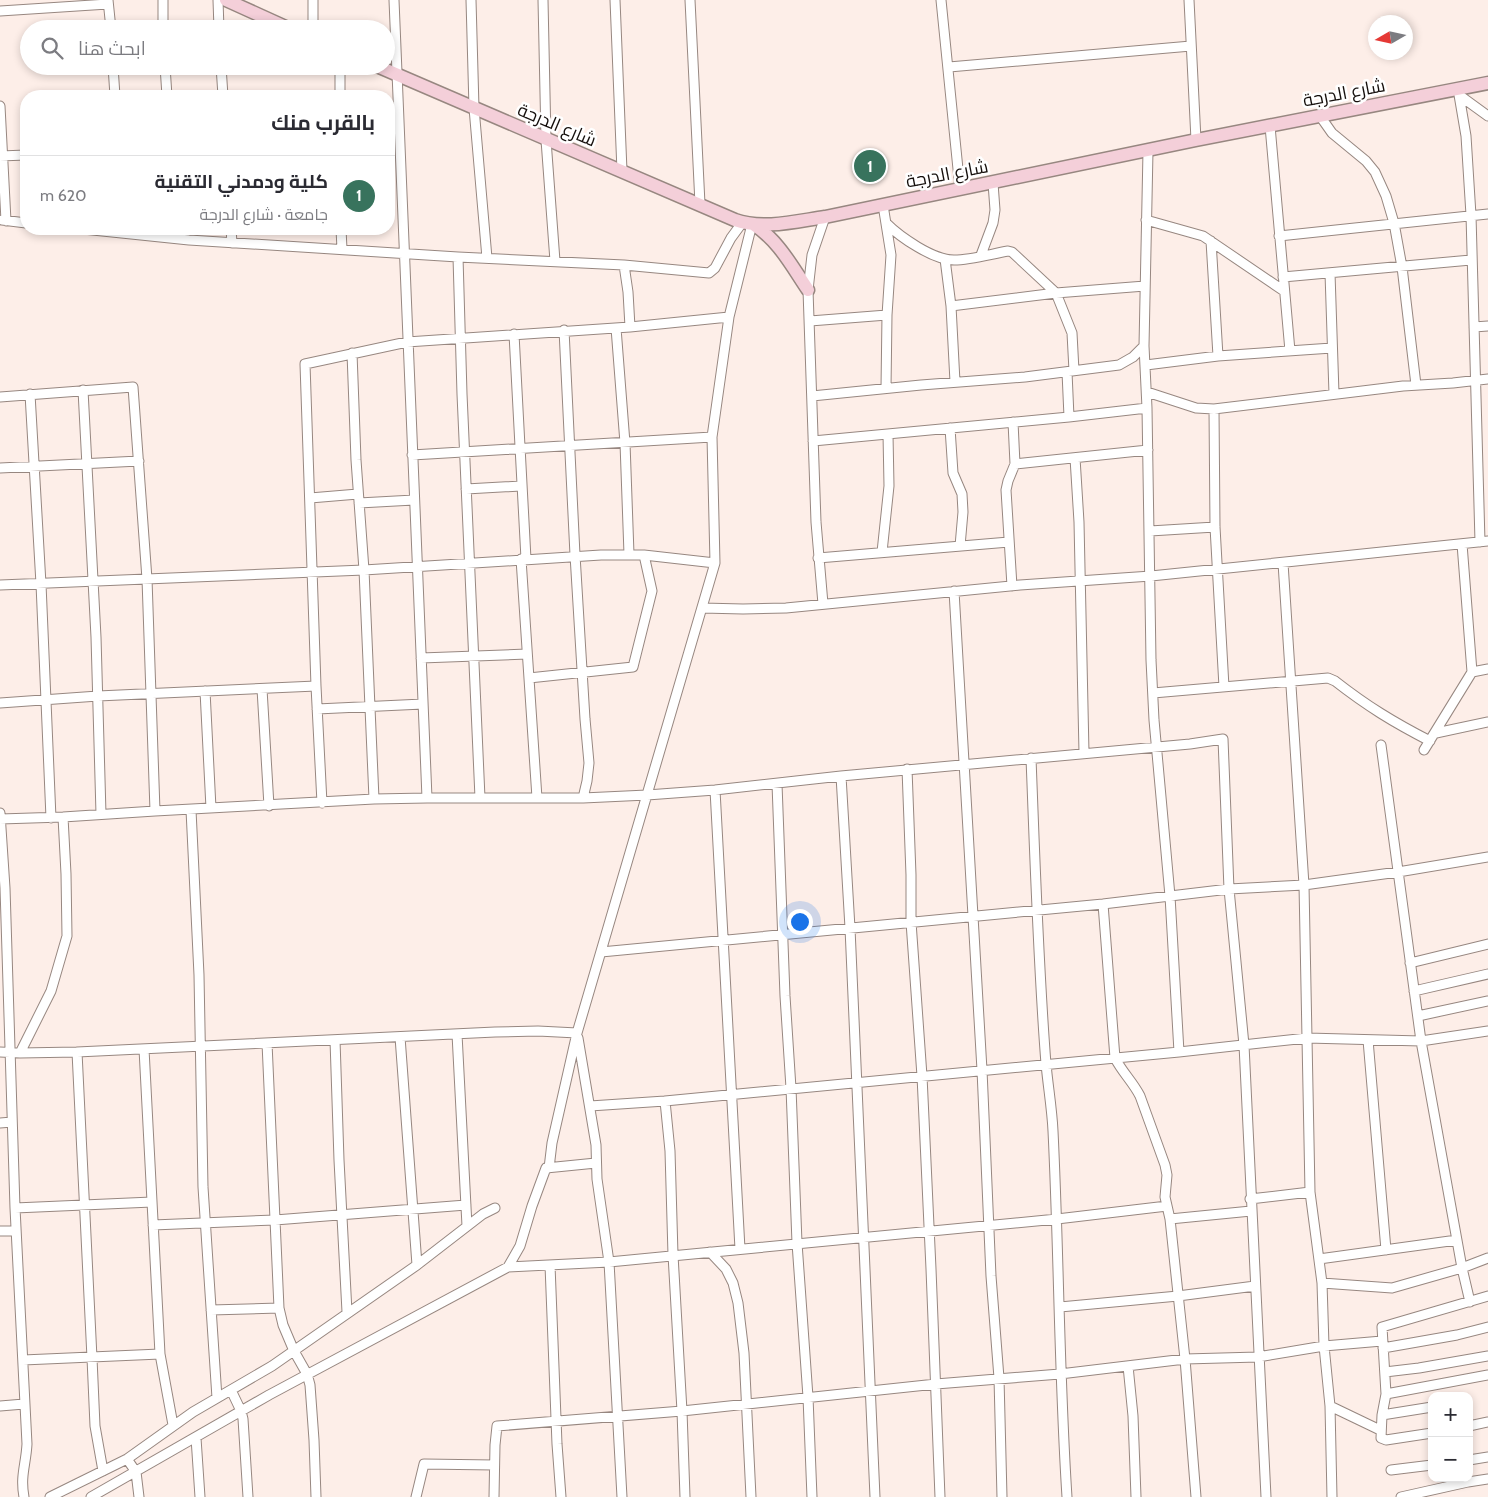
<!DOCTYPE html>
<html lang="ar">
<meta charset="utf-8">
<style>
:root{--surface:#fff;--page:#f2f2f3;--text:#2b2b33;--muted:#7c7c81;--line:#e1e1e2;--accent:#38735d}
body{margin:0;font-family:Cabin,Cairo,sans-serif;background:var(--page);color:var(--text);direction:rtl}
.controls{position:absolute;right:15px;bottom:15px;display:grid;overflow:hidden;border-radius:10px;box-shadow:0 2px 8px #0003}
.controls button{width:45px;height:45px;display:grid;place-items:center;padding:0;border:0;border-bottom:1px solid var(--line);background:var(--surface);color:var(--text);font:25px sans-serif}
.compass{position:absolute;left:1368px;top:15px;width:45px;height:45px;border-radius:50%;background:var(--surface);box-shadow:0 2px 8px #0003;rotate:261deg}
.you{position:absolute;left:799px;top:921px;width:18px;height:18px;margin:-12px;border:4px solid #fff;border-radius:50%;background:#1a73e8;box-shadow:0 0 0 8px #1a73e833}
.badge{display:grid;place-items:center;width:32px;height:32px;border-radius:50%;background:var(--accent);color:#fff;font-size:16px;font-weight:700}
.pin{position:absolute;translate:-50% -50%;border:2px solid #fff;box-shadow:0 1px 5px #0006}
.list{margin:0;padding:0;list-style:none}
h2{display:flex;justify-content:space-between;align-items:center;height:65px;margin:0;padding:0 20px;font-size:21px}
h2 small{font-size:16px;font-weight:400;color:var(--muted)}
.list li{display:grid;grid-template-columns:32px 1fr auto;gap:15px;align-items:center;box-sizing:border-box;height:80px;padding:0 20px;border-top:1px solid var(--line)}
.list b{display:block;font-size:19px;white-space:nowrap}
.list p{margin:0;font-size:16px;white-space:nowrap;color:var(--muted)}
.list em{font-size:16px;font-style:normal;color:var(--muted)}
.icon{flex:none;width:28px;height:28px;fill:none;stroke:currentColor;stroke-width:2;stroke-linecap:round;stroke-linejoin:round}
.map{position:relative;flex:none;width:1488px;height:1497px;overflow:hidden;direction:ltr}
.search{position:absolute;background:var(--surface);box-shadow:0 2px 8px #0003;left:20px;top:20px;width:375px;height:55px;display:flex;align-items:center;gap:12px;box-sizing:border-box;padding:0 18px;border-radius:28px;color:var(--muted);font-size:19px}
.panel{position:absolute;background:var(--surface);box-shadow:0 2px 8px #0003;left:20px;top:90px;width:375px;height:145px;border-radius:20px;direction:rtl}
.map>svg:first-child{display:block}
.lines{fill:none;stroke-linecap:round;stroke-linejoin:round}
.street-casing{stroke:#978780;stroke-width:11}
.secondary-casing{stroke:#978780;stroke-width:15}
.street{stroke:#fff;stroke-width:9}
.secondary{stroke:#f4cfd9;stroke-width:12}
.labels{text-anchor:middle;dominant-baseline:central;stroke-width:5;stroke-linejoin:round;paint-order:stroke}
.street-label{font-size:18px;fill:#150f0c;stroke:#fff}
</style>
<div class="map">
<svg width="1488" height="1497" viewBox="0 0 1488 1497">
<rect width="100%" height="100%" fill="#fdeee8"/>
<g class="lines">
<!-- street casing -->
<g class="street-casing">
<path id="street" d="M108 0 111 29
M163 0V29
M218 0 219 29
M313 0V29
M394 0 427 798
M471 0 474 108 487 258
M543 0 546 140 555 261
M615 0 622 171
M690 0 700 204
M941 0 960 189
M1189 0 1196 140
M0 11 108 4
M113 66 115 96
M165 66 167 96
M221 66 223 96
M949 67 1191 46
M1458 89 1466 136 1471 215 1480 542
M1459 95 1488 116
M340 96V66
M0 106 6 221
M1320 116 1332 133 1366 161 1375 172 1386 196 1394 223 1402 267 1416 385
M1270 126 1290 351
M1148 151 1144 346 1147 408 1151 660 1154 720 1170 896 1179 1052
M0 156 26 155
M883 205 891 255 887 315 886 388
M2 220 26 223
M1146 220 1203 236 1284 291
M886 223C900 237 933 260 954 260 971 260 991 254 1008 251L1012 252 1056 293 1072 333 1074 371
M83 229 189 240 458 257 624 265 709 273 715 268 731 238 742 223
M231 229 232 243
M341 229 342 249
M1279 236 1488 214
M1211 241 1218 356
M981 255 993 223 995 210 993 183
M458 257 462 394 480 798
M945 259 951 306 955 382
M624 265 628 292 630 327
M1330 273 1334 394
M1283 277 1471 260
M951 306 1056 293 1145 286
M810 321 887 315
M1474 327 1488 326
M616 328 625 443 629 554
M564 330 575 555 585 719 589 763 587 781 583 798
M514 334 526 559
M352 353 356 460 364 570 374 799
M1146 365 1218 356 1332 348
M1067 372 1069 417
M83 390 96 637 101 814
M1147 392 1196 408 1214 409 1403 386 1453 383 1488 379
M30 394 41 584 51 818
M812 396 921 385 1025 377 1119 365 1133 357 1144 346
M0 397 133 387 147 579 155 811
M1214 409 1215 527 1224 687
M950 428 953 473 962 494 963 512 960 546
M813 441 1069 417 1147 408
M412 455 712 437
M1075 458 1079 522 1084 753
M1015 464 1148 450
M0 468 139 461
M466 489 521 486
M310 498 358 494
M359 503 414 500
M1150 531 1215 527
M882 552 889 486 888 434
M818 558 1009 542
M521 559 537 798
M1283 563 1304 885 1310 1192 1322 1283 1324 1346 1330 1406 1332 1497
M0 585 364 570 601 555H644L715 563
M1012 586 1006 490 1008 481 1015 464 1013 422
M954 591 982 1070 991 1276 999 1378 1002 1497
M823 604 816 522 808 290 812 255 825 217
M702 608 743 609 786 608 1020 585 1151 576 1488 541
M421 658 527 654
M1472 672 1488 669
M529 678 633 667 652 591 644 555
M262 689 269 806
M205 691 211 808
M1153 693 1328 678 1335 681C1367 706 1393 722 1430 741
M0 703 98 696 316 686
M317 709 423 704
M1436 733 1488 722
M1381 745 1421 1041 1462 1268 1470 1302
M1424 750 1472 672 1462 544
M1031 758C1035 860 1038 962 1046 1064 1048 1086 1052 1109 1053 1131 1059 1253 1059 1375 1067 1497
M907 769 911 875V922L922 1076 931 1269 940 1497
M841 776 850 928 875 1497
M777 784 785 996 791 1088 797 1243 808 1397 812 1497
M715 790 740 1249
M322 803 316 686 305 364 407 342 630 327 729 317
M191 810 199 975 203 1187 217 1398
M0 813 5 888 15 1208 27 1444C26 1464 20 1476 24 1497
M0 819 63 817 155 811 374 799 427 798H583L647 795 715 790 841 776 1190 744 1223 739 1229 889 1244 1045 1266 1497
M1103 904 1115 1058C1122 1072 1133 1082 1140 1096L1165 1165 1167 1175 1165 1197 1170 1219 1185 1359 1196 1497
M601 952 1103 904 1229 889 1304 885 1398 872 1488 857
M1410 963 1488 944
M1414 991 1488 974
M1418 1016 1488 1001
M457 1034 467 1226
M400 1037 417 1265
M578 1038 596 1145 597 1179 609 1262 622 1497
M335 1040 339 1160 347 1312
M1368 1040 1386 1250
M267 1043 279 1308 283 1325 294 1351 307 1374 310 1385 314 1440 316 1497
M144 1049 160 1354 173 1425
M0 1052 20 1053 77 1052 495 1032 538 1031 577 1033
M77 1052 92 1358 95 1426 103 1471
M20 1053 51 991 67 936 66 874 63 817
M665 1101 670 1151 673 1255 682 1411 685 1497
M590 1106 665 1101 1179 1052 1307 1038 1421 1041 1488 1031
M0 1123 12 1122
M549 1168 552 1143 577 1033 715 563 712 437 729 317 752 224
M1250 1199 1310 1192
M15 1208 152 1202
M1170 1219 1251 1211
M153 1225 275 1220 466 1205
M0 1231H16
M710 1252 726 1269 733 1283 738 1303 744 1353 751 1497
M1319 1259 1457 1240
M550 1265 557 1444 561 1497
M508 1267 520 1246 532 1206 546 1168 596 1163
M1322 1283 1392 1288 1462 1268 1488 1258
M1060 1307 1178 1296 1255 1286
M211 1310 279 1308
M1383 1348 1457 1335 1488 1327
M23 1360 160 1354
M1128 1366 1133 1416 1136 1497
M1385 1372 1419 1368 1488 1356
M231 1390 241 1411 243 1419 248 1497
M1386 1394 1488 1375
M0 1406 24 1404
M1330 1406 1380 1430
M1382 1415 1432 1407
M1469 1426 1488 1422
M1432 1433 1386 1440 1381 1438 1382 1415 1386 1394 1382 1327 1488 1296
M196 1438 200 1497
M127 1459 136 1472 139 1497
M1469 1460 1488 1457
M1391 1470 1432 1465
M50 1497 127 1459 193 1412 272 1366 417 1265 483 1214 495 1208
M91 1497 269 1395 508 1267 609 1262 1057 1219 1167 1206
M416 1497 424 1464 494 1465
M494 1497 495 1445 497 1426 682 1411 936 1384 1060 1374 1185 1359 1258 1357 1324 1346 1382 1341
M1401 1497 1468 1482 1488 1479"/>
</g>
<!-- secondary casing -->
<g class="secondary-casing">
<path id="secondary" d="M226 0 290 29
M377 66 735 220C763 230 797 221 825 217L1196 140 1488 83
M753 224C779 241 791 265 808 290"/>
</g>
<!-- street -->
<use href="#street" class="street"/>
<!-- secondary -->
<use href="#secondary" class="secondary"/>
</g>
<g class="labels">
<!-- street labels -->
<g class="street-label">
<text transform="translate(1344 93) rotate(-11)">شارع الدرجة</text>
<text transform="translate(557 125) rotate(23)">شارع الدرجة</text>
<text transform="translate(947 174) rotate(-11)">شارع الدرجة</text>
</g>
</g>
</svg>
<div class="controls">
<button>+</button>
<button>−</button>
</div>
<svg class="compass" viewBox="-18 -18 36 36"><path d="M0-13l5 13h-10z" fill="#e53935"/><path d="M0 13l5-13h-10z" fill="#7c7c81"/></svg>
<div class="you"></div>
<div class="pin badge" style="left:870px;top:166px">1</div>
<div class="search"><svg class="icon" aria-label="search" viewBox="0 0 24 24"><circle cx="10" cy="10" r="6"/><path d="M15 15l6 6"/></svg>ابحث هنا</div>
<section class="panel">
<h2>بالقرب منك<small></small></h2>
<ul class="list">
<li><span class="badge">1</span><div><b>كلية ودمدني التقنية</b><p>جامعة · شارع الدرجة</p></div><em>620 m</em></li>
</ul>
</section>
</div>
